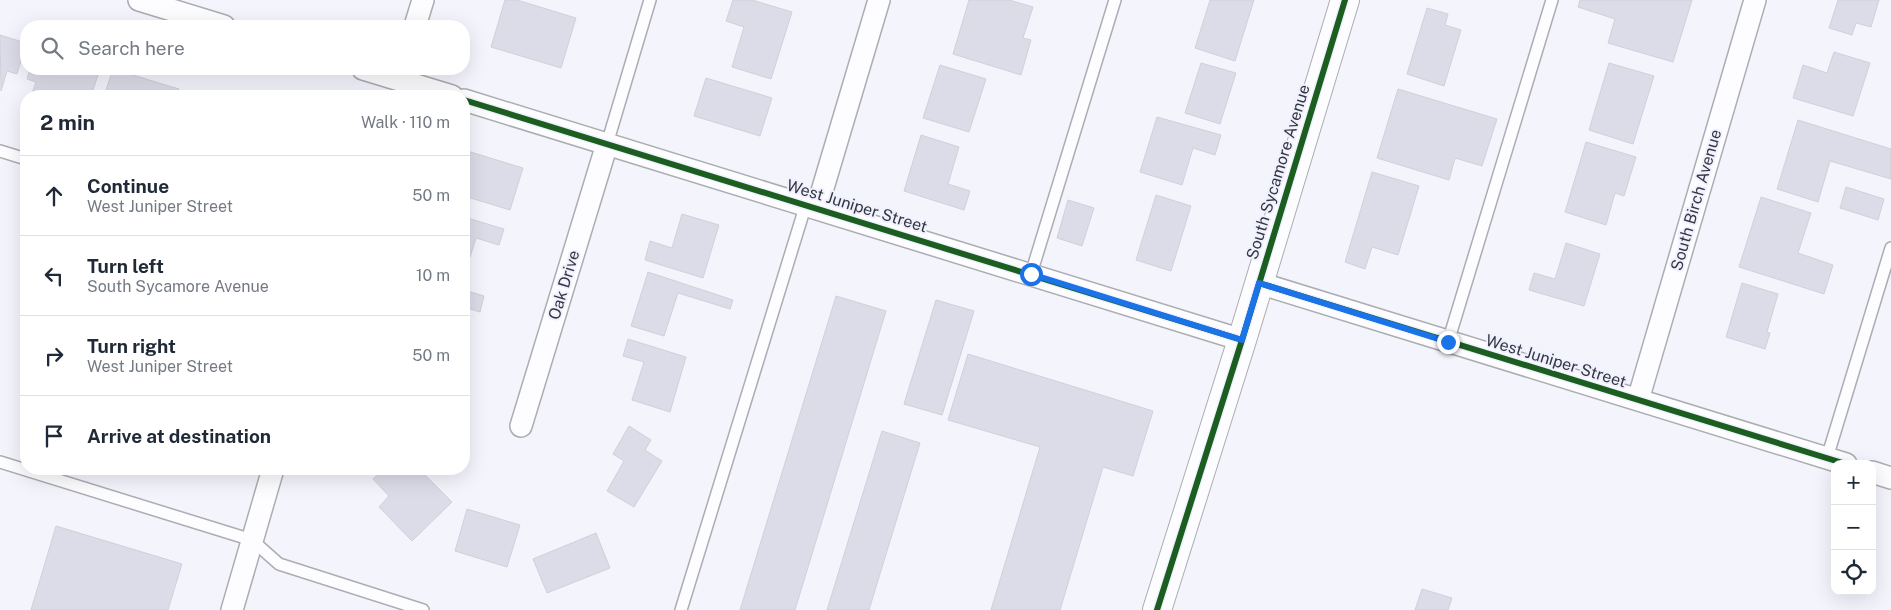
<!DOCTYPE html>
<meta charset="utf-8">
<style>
:root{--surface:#fff;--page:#f6f6f7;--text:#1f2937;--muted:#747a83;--line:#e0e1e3}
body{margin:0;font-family:"Public Sans",sans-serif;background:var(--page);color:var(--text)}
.controls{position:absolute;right:15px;bottom:15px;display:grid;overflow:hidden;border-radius:10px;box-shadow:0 5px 20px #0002}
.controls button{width:45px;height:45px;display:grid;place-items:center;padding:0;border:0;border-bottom:1px solid var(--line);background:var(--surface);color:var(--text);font:25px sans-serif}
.stop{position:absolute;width:15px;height:15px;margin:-11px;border:4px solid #1a73e8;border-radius:50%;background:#fff}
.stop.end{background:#1a73e8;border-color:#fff;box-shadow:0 1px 5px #0008}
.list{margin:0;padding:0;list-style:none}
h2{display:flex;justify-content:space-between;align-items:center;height:65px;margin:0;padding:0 20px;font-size:21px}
h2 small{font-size:16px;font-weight:400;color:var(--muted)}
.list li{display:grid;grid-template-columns:32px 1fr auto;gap:15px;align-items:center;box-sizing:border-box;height:80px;padding:0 20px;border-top:1px solid var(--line)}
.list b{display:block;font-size:19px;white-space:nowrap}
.list p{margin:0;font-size:16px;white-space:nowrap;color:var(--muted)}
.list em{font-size:16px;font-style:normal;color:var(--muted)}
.icon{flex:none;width:28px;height:28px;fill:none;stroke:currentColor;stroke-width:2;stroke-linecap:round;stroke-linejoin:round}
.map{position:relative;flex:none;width:1891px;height:610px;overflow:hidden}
.search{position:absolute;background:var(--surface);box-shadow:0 5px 20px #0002;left:20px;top:20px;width:450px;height:55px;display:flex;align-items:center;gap:12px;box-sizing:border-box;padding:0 18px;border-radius:20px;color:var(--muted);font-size:19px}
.panel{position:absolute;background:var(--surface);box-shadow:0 5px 20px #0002;left:20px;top:90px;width:450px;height:385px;border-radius:20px}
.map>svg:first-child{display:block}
.building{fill:#dcdce9;stroke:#d0d0d8}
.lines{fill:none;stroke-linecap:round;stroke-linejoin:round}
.service-casing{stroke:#acacb3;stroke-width:14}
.minor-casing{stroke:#acacb3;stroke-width:24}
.tertiary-casing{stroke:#acacb3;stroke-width:30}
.service{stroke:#fdfdff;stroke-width:11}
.minor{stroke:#fdfdff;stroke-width:21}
.tertiary{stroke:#fdfdff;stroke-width:28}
.cycleway-casing{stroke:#f0f1ff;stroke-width:9}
.cycleway{stroke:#1b5e20;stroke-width:6}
.route{stroke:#1a73e8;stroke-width:6}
.labels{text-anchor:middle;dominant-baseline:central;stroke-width:4;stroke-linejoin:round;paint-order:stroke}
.street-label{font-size:16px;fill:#34353e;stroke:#f0f1ff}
</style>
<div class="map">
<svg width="1891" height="610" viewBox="0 0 1891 610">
<rect width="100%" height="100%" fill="#f4f4fc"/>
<!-- building -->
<path class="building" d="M505 0H517L576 18 561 68 491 47Z
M733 0H752L792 12 771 79 732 67 744 27 726 21Z
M969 0H1009L1033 7 1023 38 1031 40 1021 75 953 54Z
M1210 0H1254L1235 61 1195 48Z
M1580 0H1692L1673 62 1608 43 1615 19 1578 7Z
M1838 0H1879L1871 27 1856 23 1852 35 1829 28Z
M1427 8 1448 14 1445 25 1461 30 1444 86 1407 74Z
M0 35 26 43 17 74 7 71 1 91Z
M1834 52 1870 63 1853 116 1793 98 1803 65 1827 73Z
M1201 63 1236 73 1220 124 1185 113Z
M1609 63 1654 76 1633 144 1589 130Z
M940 65 986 79 969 132 923 118Z
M30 69H100L91 96 82 95 81 96H31L36 82 27 79Z
M113 69 179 89 177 96H104Z
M706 78 772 98 760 136 694 116Z
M1398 89 1497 119 1482 166 1455 158 1449 180 1377 158Z
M1157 117 1221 135 1215 155 1193 148 1182 185 1140 172Z
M1798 120 1891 149V179L1830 161 1818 202 1777 189Z
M921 135 959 147 948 184 970 191 964 210 904 191Z
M1586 142 1636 157 1624 196 1615 193 1606 225 1565 212Z
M464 150 523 168 510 210 464 196Z
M1372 172 1419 186 1398 255 1372 247 1365 269 1345 262Z
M1846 187 1884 199 1878 220 1840 208Z
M1156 195 1191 206 1171 271 1136 260Z
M1761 197 1811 213 1798 253 1833 265 1824 294 1739 267Z
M1068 200 1094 208 1082 246 1057 238Z
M682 214 719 225 703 278 645 260 650 241 672 248Z
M464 217 504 229 499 245 476 238 464 276Z
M1566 243 1600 254 1584 306 1529 290 1534 273 1555 279Z
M648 272 733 300 730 309 678 293 664 336 631 326Z
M1742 283 1778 294 1767 332 1770 333 1765 349 1726 337Z
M464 290 484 296 480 312 464 307Z
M836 296 886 311 795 610H740Z
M936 300 974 311 942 415 904 404Z
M628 339 686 357 670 412 632 400 644 362 623 356Z
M968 354 1153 411 1133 476 1103 467 1060 610H991L1040 447 948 420Z
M629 426 651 440 645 450 662 461 634 507 607 491 624 461 613 454Z
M882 431 920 443 869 610H827Z
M383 469H419L452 502 412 541 379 507 389 496 373 479Z
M467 509 520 525 507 567 455 551Z
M56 526 182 564 168 610H31Z
M596 533 610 568 547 593 533 559Z
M1422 589 1452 598 1448 610H1415Z"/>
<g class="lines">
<!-- service casing -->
<g class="service-casing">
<path id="service" d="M607 144 650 0
M0 151 26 159
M1031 274 1115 0
M1448 342 1552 0
M1827 458 1891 248
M0 462 252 540 279 564 423 610
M681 610 806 204"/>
</g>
<!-- minor casing -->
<g class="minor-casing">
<path id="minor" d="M139 0 224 26
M415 26 423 0
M363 69 452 96
M464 100 1242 340
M817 208 879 0
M1259 283 1846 464
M1638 400 1755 0
M521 426 607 144
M1872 472 1891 478
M232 610 273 469"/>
</g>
<!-- tertiary casing -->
<g class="tertiary-casing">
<path id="tertiary" d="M1157 610 1242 340 1345 0"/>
</g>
<!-- service -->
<use href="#service" class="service"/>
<!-- minor -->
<use href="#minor" class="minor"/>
<!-- tertiary -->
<use href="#tertiary" class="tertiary"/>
<!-- cycleway casing -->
<g class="cycleway-casing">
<path id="cycleway" d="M464 100 1242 340
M1259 283 1846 464
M1157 610 1242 340 1345 0"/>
</g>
<!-- cycleway -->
<use href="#cycleway" class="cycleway"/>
</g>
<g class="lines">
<!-- route -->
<path class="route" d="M1031 274 1242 340 1259 283 1448 342"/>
</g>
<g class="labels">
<!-- street labels -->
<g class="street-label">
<text transform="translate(1278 172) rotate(-73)">South Sycamore Avenue</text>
<text transform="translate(1696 200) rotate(-74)">South Birch Avenue</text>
<text transform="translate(857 206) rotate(17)">West Juniper Street</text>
<text transform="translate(564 285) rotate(-73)">Oak Drive</text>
<text transform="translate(1556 361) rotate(17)">West Juniper Street</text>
</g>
</g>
</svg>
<div class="controls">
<button>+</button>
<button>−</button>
<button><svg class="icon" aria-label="locate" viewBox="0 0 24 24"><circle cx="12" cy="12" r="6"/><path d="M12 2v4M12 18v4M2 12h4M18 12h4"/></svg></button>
</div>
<div class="stop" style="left:1031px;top:274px"></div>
<div class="stop end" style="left:1448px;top:342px"></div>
<div class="search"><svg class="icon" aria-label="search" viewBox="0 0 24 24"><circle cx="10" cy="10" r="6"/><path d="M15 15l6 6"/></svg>Search here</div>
<section class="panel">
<h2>2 min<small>Walk · 110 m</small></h2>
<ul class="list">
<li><svg class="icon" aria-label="ahead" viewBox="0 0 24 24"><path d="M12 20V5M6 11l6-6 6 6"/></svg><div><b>Continue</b><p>West Juniper Street</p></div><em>50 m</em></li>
<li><svg class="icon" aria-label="left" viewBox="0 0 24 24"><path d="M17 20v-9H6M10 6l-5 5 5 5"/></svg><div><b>Turn left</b><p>South Sycamore Avenue</p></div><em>10 m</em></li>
<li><svg class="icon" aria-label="right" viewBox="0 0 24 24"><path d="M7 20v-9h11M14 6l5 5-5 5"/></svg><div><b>Turn right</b><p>West Juniper Street</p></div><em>50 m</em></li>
<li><svg class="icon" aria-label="arrive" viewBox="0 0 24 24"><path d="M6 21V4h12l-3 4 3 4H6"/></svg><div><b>Arrive at destination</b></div></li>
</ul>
</section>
</div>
